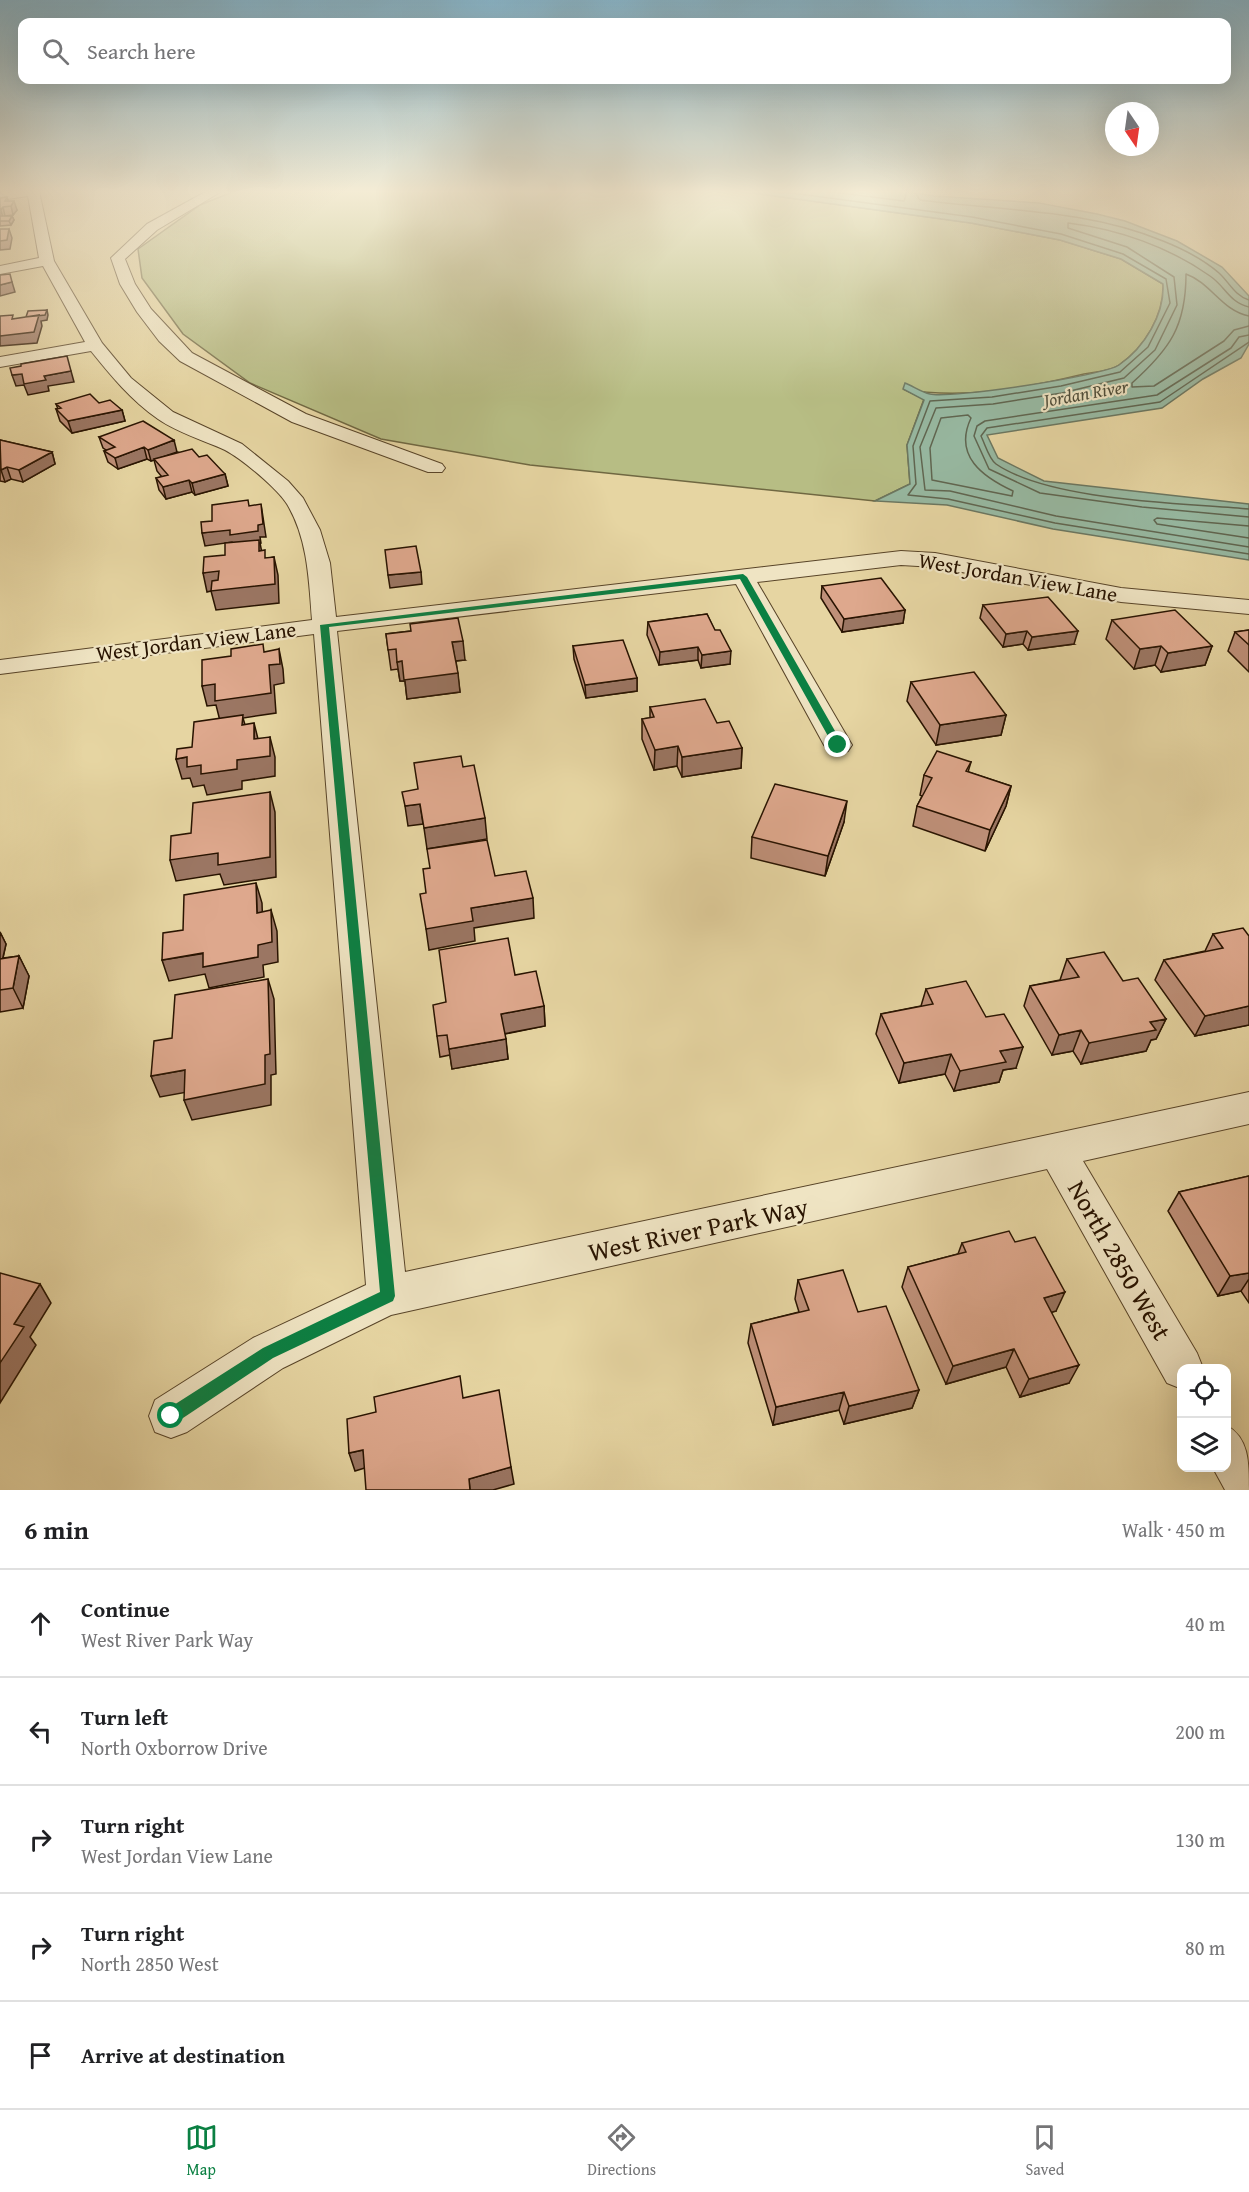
<!DOCTYPE html>
<meta charset="utf-8">
<style>
:root{--surface:#fff;--page:#f2f2f2;--text:#202124;--muted:#757577;--line:#e0e0e0;--accent:#0b8043}
body{margin:0;font-family:"Gentium Book Plus",serif;background:var(--page);color:var(--text)}
.controls{position:absolute;right:18px;bottom:18px;display:grid;overflow:hidden;border-radius:12px;box-shadow:0 6px 24px #0002}
.controls button{width:54px;height:54px;display:grid;place-items:center;padding:0;border:0;border-bottom:2px solid var(--line);background:var(--surface);color:var(--text);font:30px sans-serif}
.compass{position:absolute;left:1105px;top:102px;width:54px;height:54px;border-radius:50%;background:var(--surface);box-shadow:0 6px 24px #0002;rotate:167deg}
.stop{position:absolute;width:18px;height:18px;margin:-14px;border:4px solid #0b8043;border-radius:50%;background:#fff}
.stop.end{background:#0b8043;border-color:#fff;box-shadow:0 2px 6px #0008}
.list{margin:0;padding:0;list-style:none}
h2{display:flex;justify-content:space-between;align-items:center;height:78px;margin:0;padding:0 24px;font-size:26px}
h2 small{font-size:20px;font-weight:400;color:var(--muted)}
.list li{display:grid;grid-template-columns:39px 1fr auto;gap:18px;align-items:center;box-sizing:border-box;height:108px;padding:0 24px;border-top:2px solid var(--line)}
.list b{display:block;font-size:22px;white-space:nowrap}
.list p{margin:0;font-size:20px;white-space:nowrap;color:var(--muted)}
.list em{font-size:20px;font-style:normal;color:var(--muted)}
.icon{flex:none;width:33px;height:33px;fill:none;stroke:currentColor;stroke-width:2;stroke-linecap:round;stroke-linejoin:round}
.map{position:relative;flex:none;width:1249px;height:1490px;overflow:hidden}
.search{position:absolute;background:var(--surface);box-shadow:0 6px 24px #0002;left:18px;right:18px;top:18px;height:66px;display:flex;align-items:center;gap:15px;box-sizing:border-box;padding:0 21px;border-radius:12px;color:var(--muted);font-size:22px}
.sheet{height:618px;background:var(--surface)}
nav{display:flex;justify-content:space-around;align-items:center;box-sizing:border-box;height:84px;border-top:2px solid var(--line);background:var(--surface);font-size:16px;color:var(--muted)}
nav a{display:grid;justify-items:center;gap:3px}
nav .on{color:var(--accent)}
.map>svg:first-child{display:block}
.green{fill:#b7bd84;stroke:#706842;stroke-width:1.5}
.water{fill:#97b9a2;stroke:#6b7761;stroke-width:1.5}
.lines{fill:none;stroke-linecap:round;stroke-linejoin:round}
.shore{stroke:#606651;stroke-width:1.5}
.minor-casing{stroke:#584428;stroke-width:2}
.minor{fill:#efe4c3;fill-rule:evenodd}
.wall{fill:#bf9079;stroke:#281300;stroke-width:1.5}
.shaded-wall{fill:#9b7663;stroke:#281300;stroke-width:1.5}
.building{fill:#dea88d;stroke:#281300;stroke-width:1.5}
.route{fill:#0b8043}
.labels{text-anchor:middle;dominant-baseline:central;stroke-width:4.5;stroke-linejoin:round;paint-order:stroke}
.far-water-label{font-size:18px;font-style:italic;fill:#4f4d39;stroke:#efe4c3}
.street-label{font-size:21px;fill:#281300;stroke:#efe4c3}
.near-street-label{font-size:26px;fill:#281300;stroke:#efe4c3}
</style>
<div class="map">
<svg width="1249" height="1490" viewBox="0 0 1249 1490">
<rect width="100%" height="100%" fill="#e6d5a2"/>
<filter id="stains"><feTurbulence type="fractalNoise" baseFrequency=".00333" numOctaves="4"/><feColorMatrix values="0 0 0 0 .2 0 0 0 0 .09 0 0 0 0 .02 0 0 0 .5 -.17"/></filter>
<radialGradient id="worn" r=".72"><stop offset=".6" stop-color="#630" stop-opacity="0"/><stop offset="1" stop-color="#630" stop-opacity=".3"/></radialGradient>
<!-- green -->
<path class="green" d="M235 191H739L971 223 1060 240 1121 259 1163 284C1164 315 1145 347 1119 365 1111 371 1095 372 1084 374 1026 388 962 400 903 389L924 399 907 445 910 484 875 501 530 465 381 439 250 383 183 334 142 278 138 249 200 205Z"/>
<!-- water -->
<path class="water" d="M739 191H904L934 196 1039 203 1097 214 1125 221 1177 241 1222 267 1249 296V344L1241 358 1203 379 1162 408 987 435 998 458 1044 481 1249 504V560L1053 529 947 505 875 501 910 484 907 445 924 400 903 389 905 383C913 386 921 392 930 394 950 399 1103 376 1119 365 1144 348 1165 314 1163 284L1121 259 1060 240 971 223Z"/>
<g class="lines">
<!-- shore -->
<path class="shore" d="M777 191 972 217 1061 234 1123 254 1166 279 1170 303 1148 347 1120 372 1061 386 992 397 930 401 913 446 916 484 908 495 948 499 1055 523 1249 554
M825 191 904 201 907 191
M914 191 920 200C1003 211 1085 209 1163 241 1183 249 1203 259 1219 273 1229 282 1235 296 1249 300
M1249 307C1230 303 1225 286 1210 276 1169 247 1118 229 1068 223V228L1127 247 1174 277 1177 305 1155 350 1124 378 1062 393 993 404 936 408 920 447 925 490 950 491 1056 516 1249 547
M1249 316C1222 311 1211 283 1186 274 1186 326 1170 349 1132 383V387L1154 386 1224 341 1234 330 1249 326
M1249 335 1239 337 1231 348 1157 395 985 421 977 426 974 436 989 469 1040 493 1142 507 1249 517
M1249 342 1160 402 987 428 981 436C985 444 989 459 996 464 1050 501 1182 503 1249 509
M968 415 971 418C953 456 983 477 1013 491L1012 496 932 480 930 448 941 418Z
M1249 526 1157 518 1154 520 1157 524 1249 538"/>
<!-- minor casing -->
<g class="minor-casing">
<path id="minor" d="M39 191 54 261 102 343 131 378 173 412 242 444 288 481 303 498 320 530 330 563 336 617 901 551 935 553 1121 588 1249 600V614L1121 602 935 567 901 565 757 582 852 745 848 751 838 754 828 751 824 745 736 584 337 631 405 1272 1249 1092V1124L1083 1161 1197 1353 1203 1368H1182V1389L1167 1383 1047 1169 391 1315 283 1368 187 1432 171 1438 155 1432 149 1416 155 1400 253 1338 366 1285 314 634 0 674V660L312 620C309 581 308 539 287 504 277 488 242 459 225 450 203 440 178 433 158 419 131 400 111 376 91 351L0 367V357L85 342 43 266 0 274V266L39 258 28 196 0 200V192Z
M207 191H222L157 230 125 259 135 284 151 309 192 353 306 414 442 464 445 468 442 472H428L292 422 180 361 159 341 137 312 120 284 111 258 147 224Z
M1226 1425C1249 1438 1249 1461 1249 1490H1225L1213 1468H1226Z"/>
</g>
<!-- minor -->
<use href="#minor" class="minor"/>
</g>
<!-- wall -->
<path class="wall" d="M7 197 8 201 17 210 13 215 5 216H12L14 220 11 225 0 226V198Z
M99 403 122 410 125 421 72 433 60 421 56 409H58L56 404Z
M99 437 177 452 164 457H199L225 474 228 486 195 495 192 492 166 499 159 490 156 478 162 477 157 471 154 460 151 461 147 459 118 469 108 462 104 451 106 450 103 448Z
M0 440 52 452 55 464 23 482 11 479 5 482 0 481Z
M822 586 905 610 903 623 842 632 821 598Z
M983 605 1074 644 1028 650 1023 644 1003 647 980 618Z
M707 614 730 664 701 668 698 660 659 665 647 635 648 622Z
M1112 620 1212 646 1205 665 1161 672 1155 665 1134 669 1106 639Z
M1249 630V672L1228 651 1235 632Z
M411 631 465 660 456 661 460 692 407 699 405 681H400L398 669 391 670 386 634Z
M573 646 637 678V691L586 698 574 659Z
M911 682 1006 715 1001 735 936 745 907 701Z
M650 707 717 723 742 748 741 768 682 777 677 766 654 770 642 739V719L650 718Z
M971 762 968 772 1011 786 1006 806 985 851 913 826 917 806 922 796 920 795 924 775Z
M844 822 825 876 751 858 752 837Z
M0 932 6 944 3 958 19 956 29 976 23 1008 0 1012Z
M1213 934 1249 936V1025L1195 1036 1155 980 1164 960 1205 951Z
M1067 959 1123 981 1166 1019 1156 1039 1151 1040 1146 1051 1081 1064 1073 1051 1052 1055 1024 1006 1030 986 1060 980Z
M515 975 544 1006 545 1026 505 1034 508 1059 452 1069 450 1055 440 1057 437 1036Z
M926 989 1016 1068 1003 1070 999 1082 954 1091 945 1074 899 1083 876 1034 881 1014 921 1006Z
M1249 1176V1303L1241 1291 1218 1296 1168 1211 1179 1192Z
M1015 1242 1056 1311 1051 1312 1069 1383 1020 1397 1006 1367 946 1384 902 1287 908 1267 958 1254 962 1243Z
M798 1280 858 1312 919 1390 912 1408 844 1424 839 1410 773 1425 748 1343 751 1324 799 1312 795 1299Z"/>
<!-- shaded-wall -->
<path class="shaded-wall" d="M14 201 17 210 13 215 11 206Z
M3 207 5 216 3 219 1 210Z
M12 216 14 220 11 225 9 221Z
M9 229 12 238 10 249 0 250V241Z
M12 282 15 292 0 296V285Z
M47 310 48 315 47 320 41 321 42 326 37 343 0 346V336L27 322Z
M71 371 74 382 48 386 49 391 28 395 24 385 16 386 12 375 22 374 44 376Z
M122 410 125 421 72 433 68 421Z
M174 440 177 452 151 461 148 450Z
M144 447 147 459 118 469 115 458Z
M52 452 55 464 23 482 19 470Z
M7 467 11 479 5 482 1 470Z
M225 474 228 486 195 495 192 483Z
M189 480 192 492 166 499 163 487Z
M261 504 266 537H260L261 543H260L263 558 233 547 232 542 205 546 202 533 258 525Z
M274 557 278 575 279 603 216 610 211 591 207 592 203 573Z
M421 572 422 584 390 588 388 575Z
M905 610 903 623 842 632 844 619Z
M1027 631 1023 644 1003 647 1006 634Z
M1078 631 1074 644 1028 650 1032 637Z
M463 641 465 660 455 661 452 642Z
M1161 646 1155 665 1134 669 1140 649Z
M1212 646 1205 665 1161 672 1168 653Z
M698 647V660L659 665 660 652Z
M279 649 283 669 284 683 274 685 276 713 243 718 248 735 220 721 216 705 207 706 202 686 269 665Z
M731 651 730 664 701 668 702 655Z
M402 661 458 673 460 692 407 699 405 681H400L397 662Z
M637 678V691L586 698 585 685Z
M1006 715 1001 735 936 745 940 725Z
M254 723 259 743 270 737 275 757V776L242 781V789L207 795 204 785 193 787 190 778 182 779 176 759 187 757 237 760 254 739Z
M678 746 677 766 654 770 655 750Z
M742 748 741 768 682 777V757Z
M1011 786 1006 806 985 851 990 830Z
M270 792 275 812 276 877 224 885 220 874 176 881 170 860Z
M847 801 844 822 825 876 828 856Z
M420 804 423 824 408 826 405 806Z
M485 818 487 839 427 849 424 828Z
M256 883 262 903 263 933 257 913Z
M533 898 534 918 474 928 475 941 429 950 426 929 471 908Z
M271 910 277 931 278 962 263 965 264 977 209 988 205 974 169 981 162 960 258 945Z
M0 932 6 944 0 970Z
M19 956 29 976 23 1008 13 988Z
M268 979 274 999 276 1074 271 1075V1105L192 1120 184 1100 265 1055Z
M544 1006 545 1026 503 1034 501 1014Z
M1249 1006V1025L1195 1036 1205 1016Z
M1166 1019 1156 1039 1151 1040 1146 1051 1081 1064 1089 1043 1150 1022Z
M1081 1030 1073 1051 1052 1055 1059 1035Z
M506 1039 508 1059 452 1069 449 1049Z
M1023 1047 1016 1068 1003 1070 999 1082 954 1091 960 1071 1000 1051Z
M951 1054 945 1074 899 1083 904 1063Z
M185 1070 193 1091 160 1097 151 1076Z
M1249 1273V1279L1241 1291 1218 1296 1230 1276Z
M40 1284 51 1303 30 1337 36 1345 0 1403V1363L14 1324Z
M1065 1292 1056 1311 1035 1317 1044 1298Z
M1014 1349 1006 1367 946 1384 953 1366Z
M1079 1365 1069 1383 1020 1397 1029 1379Z
M919 1390 912 1408 844 1424 849 1406Z
M844 1392 839 1410 773 1425 776 1407Z
M363 1450 368 1467 355 1471 349 1453Z
M511 1467 514 1484 493 1490H470L469 1479Z"/>
<!-- building -->
<path class="building" d="M7 197 5 201H14L11 206 3 207 0 210V198Z
M0 216H12L9 221H0Z
M0 229H9L7 240 0 241Z
M10 274 12 282 0 285V275Z
M47 310 45 315 26 317 28 311Z
M13 315 12 319 39 315 34 332 0 336V316Z
M67 356 71 371 44 376 46 380 24 384 22 374 12 375 10 368 21 366V364Z
M90 394 99 403 110 400 122 410 68 421 56 409 61 408 56 404Z
M143 421 174 440 148 450 144 447 115 458 104 451 115 447 99 437Z
M0 440 52 452 19 470 7 467 1 470Z
M192 449 199 457 207 455 225 474 192 483 189 480 163 487 156 478 168 475 154 459Z
M248 500 249 506 261 504 263 524 258 525V531L230 535V530L202 533 201 522 212 521V505Z
M259 540V551L265 550V558L274 557 275 584 211 591 212 581 218 580 219 571 203 573 204 557 225 555V543Z
M416 546 421 572 388 575 385 550Z
M881 578 905 610 844 619 822 586Z
M1048 597 1078 631 1032 637 1027 631 1006 634 983 605Z
M1175 610 1212 646 1168 653 1161 646 1140 649 1112 620Z
M707 614 715 630H720L731 651 702 655 698 647 660 652 648 622Z
M458 618 463 641 452 642 458 673 404 680 402 661 397 662 396 649 388 650 386 634 411 631 410 624Z
M1249 630V645L1235 632Z
M623 640 637 678 585 685 573 646Z
M263 644 264 652 279 649 280 664 269 665 271 693 215 701V684L202 686V660L231 656V649Z
M974 672 1006 715 940 725 911 682Z
M705 699 717 723 729 721 742 748 682 757 678 746 655 750 642 719 654 717 650 707Z
M243 715 242 725 254 723V739L270 737V756L237 760V769L201 774V765L187 767V757L176 759 177 749 192 747 194 722Z
M937 751 971 762 966 771 1011 786 990 830 917 806 932 778 924 775Z
M461 756 463 767 474 765 485 818 424 828 420 804 405 806 402 792 418 789 414 763Z
M775 784 847 801 828 856 752 837Z
M270 792V857L218 865V853L170 860 171 836 191 833 193 803Z
M487 840 495 876 526 871 533 898 471 908 473 921 426 929 420 894 426 893 423 869 430 868 427 849Z
M256 883 257 913 271 910 272 942 258 945V957L203 967V953L162 960 163 933 183 930 184 895Z
M1243 928 1249 936V1006L1205 1016 1164 960 1223 948 1213 934Z
M508 938 515 975 536 971 544 1006 501 1014 506 1039 449 1049 447 1035 437 1036 433 1005 446 1002 439 950Z
M1104 952 1123 981 1138 978 1166 1019 1150 1022 1156 1030 1089 1043 1081 1030 1059 1035 1030 986 1079 977 1067 959Z
M19 956 13 988 0 990V959Z
M268 979 270 1054 265 1055V1084L184 1100 185 1070 151 1076 154 1041 172 1038 175 995Z
M966 981 986 1017 1004 1014 1023 1047 1000 1051 1006 1062 960 1071 951 1054 904 1063 881 1014 933 1004 926 989Z
M1249 1176V1273L1230 1276 1179 1192Z
M1009 1231 1015 1242 1035 1237 1065 1292 1044 1298 1079 1365 1029 1379 1014 1349 953 1366 908 1267 966 1252 962 1243Z
M843 1270 858 1312 886 1306 919 1390 849 1406 844 1392 776 1407 751 1324 809 1310 798 1280Z
M0 1273 40 1284 14 1324 24 1327 0 1363Z
M460 1376 463 1398 499 1390 511 1467 469 1479 470 1490H366L363 1450 349 1453 347 1419 376 1412 374 1397Z"/>
<!-- sky -->
<linearGradient id="sky" x2="0" y2="1"><stop stop-color="#87b6cc"/><stop offset="0.48" stop-color="#f4ecd5"/><stop offset="1" stop-color="#f4ecd5" stop-opacity="0"/></linearGradient>
<rect width="1249" height="399" fill="url(#sky)"/>
<!-- route -->
<path class="route" d="M743 574 747 577 843 745 842 747 833 745 740 579 329 627 395 1296 393 1301 273 1358 177 1422 171 1424 166 1422 163 1416 166 1410 263 1348 380 1292 320 625Z"/>
<g class="labels">
<!-- far-water labels -->
<g class="far-water-label">
<text transform="translate(1086 393) rotate(-10)">Jordan River</text>
</g>
<!-- street labels -->
<g class="street-label">
<text transform="translate(1018 577) rotate(10)">West Jordan View Lane</text>
<text transform="translate(196 641) rotate(-7)">West Jordan View Lane</text>
</g>
<!-- near-street labels -->
<g class="near-street-label">
<text transform="translate(698 1229) rotate(-12)">West River Park Way</text>
<text transform="translate(1120 1260) rotate(60)">North 2850 West</text>
</g>
</g>
<rect width="100%" height="100%" filter="url(#stains)"/>
<rect width="100%" height="100%" fill="url(#worn)"/>
</svg>
<div class="controls">
<button><svg class="icon" aria-label="locate" viewBox="0 0 24 24"><circle cx="12" cy="12" r="6"/><path d="M12 2v4M12 18v4M2 12h4M18 12h4"/></svg></button>
<button><svg class="icon" aria-label="layers" viewBox="0 0 24 24"><path d="M12 4l9 5-9 5-9-5zM3 14l9 5 9-5"/></svg></button>
</div>
<svg class="compass" viewBox="-18 -18 36 36"><path d="M0-13l5 13h-10z" fill="#e53935"/><path d="M0 13l5-13h-10z" fill="#757577"/></svg>
<div class="stop" style="left:171px;top:1416px"></div>
<div class="stop end" style="left:838px;top:745px"></div>
<div class="search"><svg class="icon" aria-label="search" viewBox="0 0 24 24"><circle cx="10" cy="10" r="6"/><path d="M15 15l6 6"/></svg>Search here</div>
</div>
<section class="sheet">
<h2>6 min<small>Walk · 450 m</small></h2>
<ul class="list">
<li><svg class="icon" aria-label="ahead" viewBox="0 0 24 24"><path d="M12 20V5M6 11l6-6 6 6"/></svg><div><b>Continue</b><p>West River Park Way</p></div><em>40 m</em></li>
<li><svg class="icon" aria-label="left" viewBox="0 0 24 24"><path d="M17 20v-9H6M10 6l-5 5 5 5"/></svg><div><b>Turn left</b><p>North Oxborrow Drive</p></div><em>200 m</em></li>
<li><svg class="icon" aria-label="right" viewBox="0 0 24 24"><path d="M7 20v-9h11M14 6l5 5-5 5"/></svg><div><b>Turn right</b><p>West Jordan View Lane</p></div><em>130 m</em></li>
<li><svg class="icon" aria-label="right" viewBox="0 0 24 24"><path d="M7 20v-9h11M14 6l5 5-5 5"/></svg><div><b>Turn right</b><p>North 2850 West</p></div><em>80 m</em></li>
<li><svg class="icon" aria-label="arrive" viewBox="0 0 24 24"><path d="M6 21V4h12l-3 4 3 4H6"/></svg><div><b>Arrive at destination</b></div></li>
</ul>
</section>
<nav>
<a class="on"><svg class="icon" aria-label="map" viewBox="0 0 24 24"><path d="M3 6l6-2 6 2 6-2v14l-6 2-6-2-6 2zM9 4v14M15 6v14"/></svg>Map</a>
<a><svg class="icon" aria-label="directions" viewBox="0 0 24 24"><path d="M12 3l9 9-9 9-9-9zM9 14v-3h6M13 9l2 2-2 2"/></svg>Directions</a>
<a><svg class="icon" aria-label="saved" viewBox="0 0 24 24"><path d="M7 4h10v16l-5-4-5 4z"/></svg>Saved</a>
</nav>
